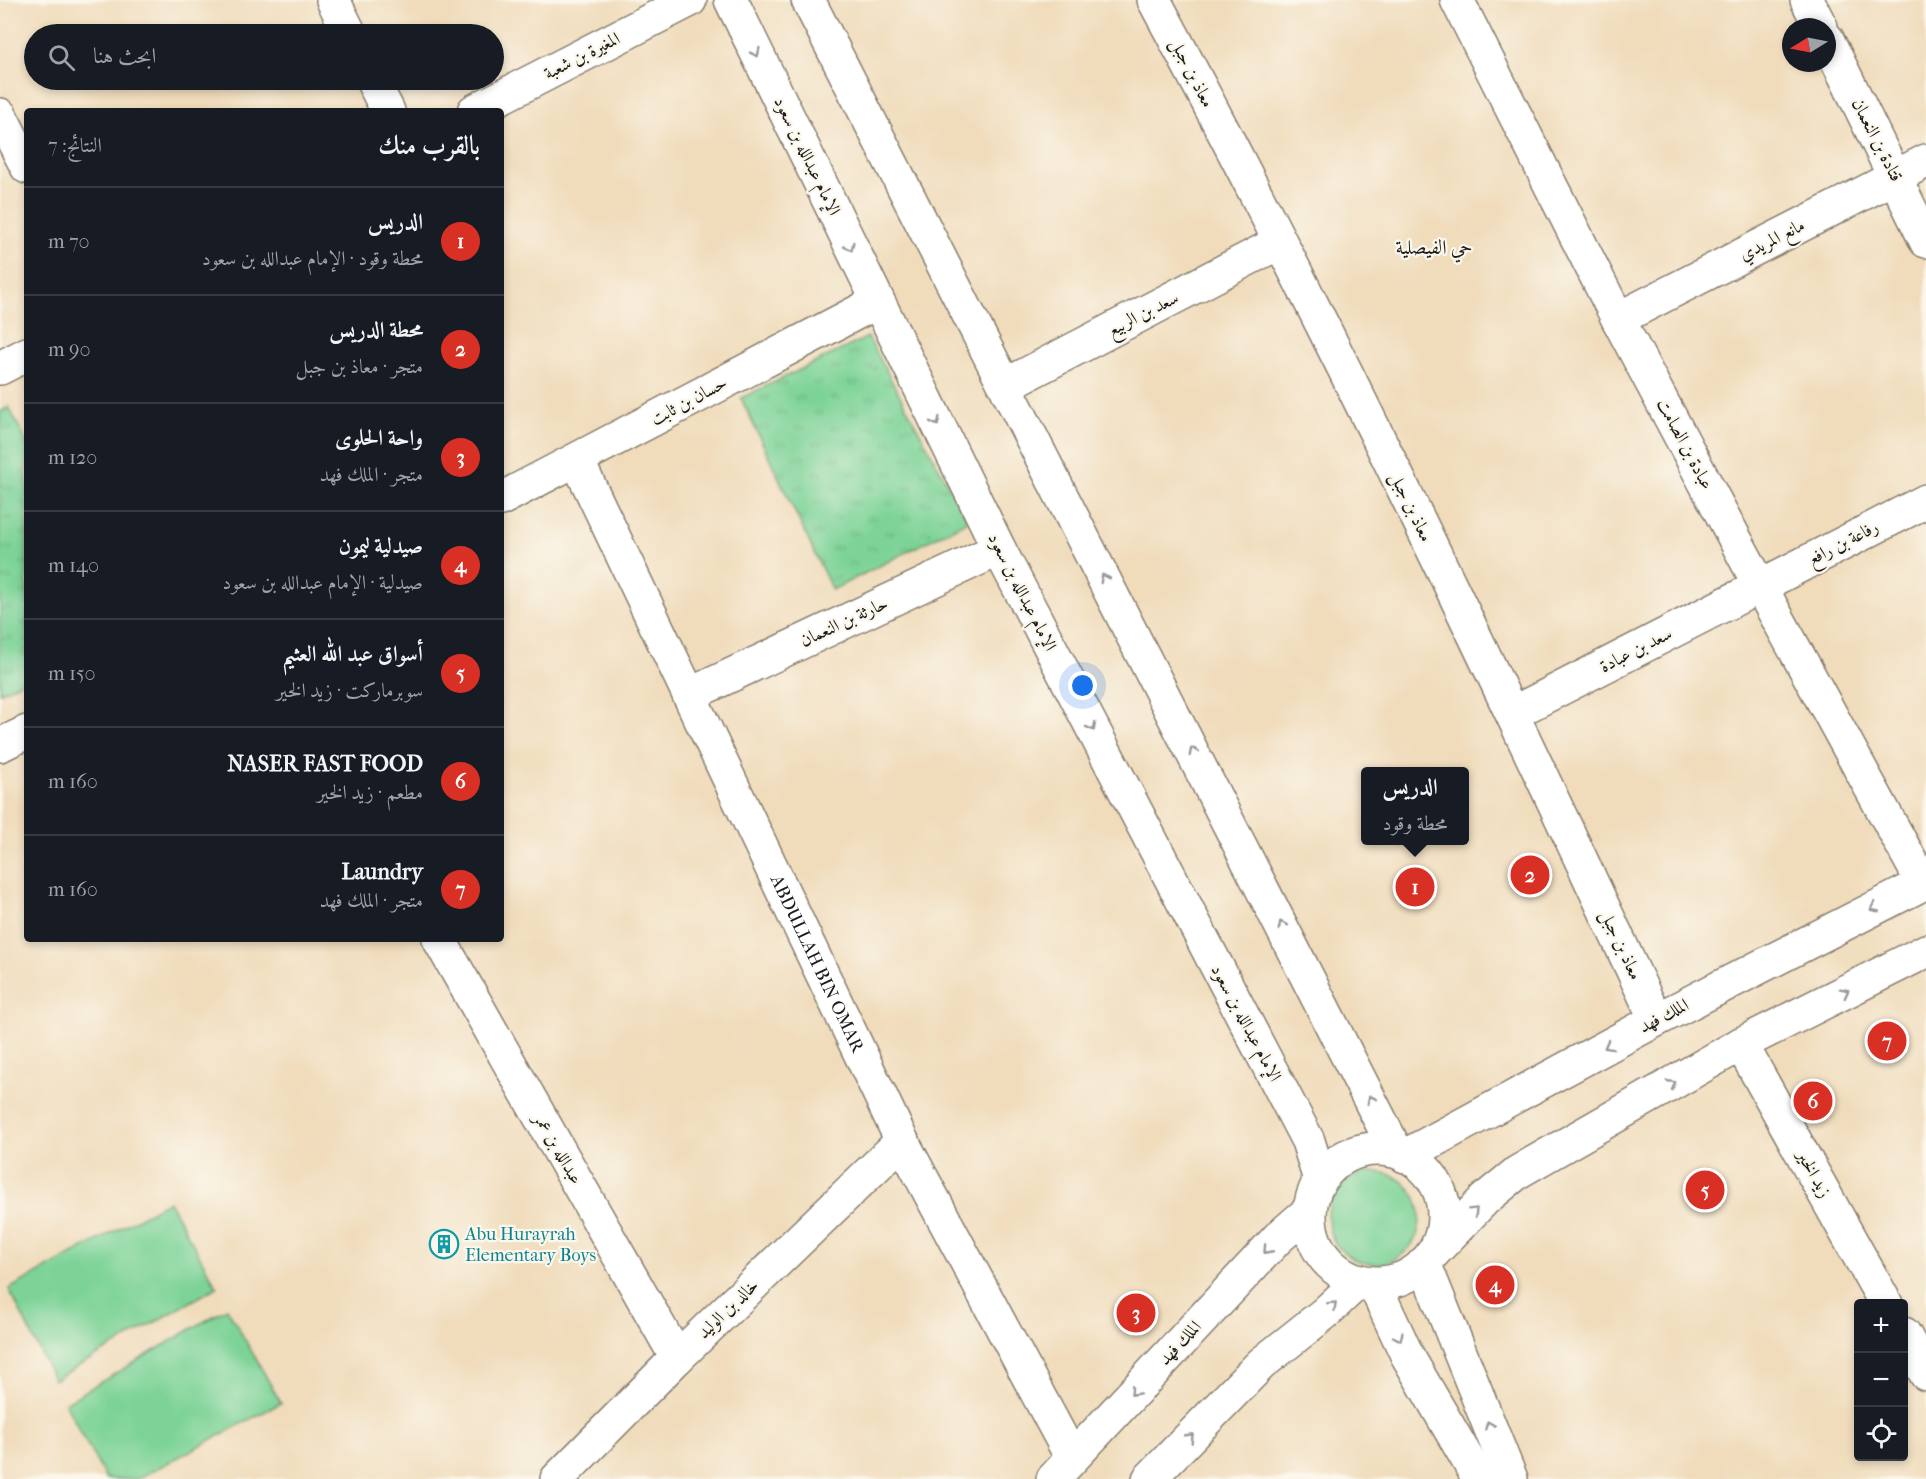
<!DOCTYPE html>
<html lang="ar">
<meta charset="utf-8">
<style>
:root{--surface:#171b24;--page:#20242c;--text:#f1f3f6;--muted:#9ea1a6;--line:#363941;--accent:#d93025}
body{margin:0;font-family:"IM FELL French Canon",Amiri,serif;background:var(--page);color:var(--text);direction:rtl}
.controls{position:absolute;right:18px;bottom:18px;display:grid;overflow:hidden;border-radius:6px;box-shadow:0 3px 9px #0003}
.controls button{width:54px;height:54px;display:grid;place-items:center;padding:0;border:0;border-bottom:2px solid var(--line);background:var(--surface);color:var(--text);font:30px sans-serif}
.compass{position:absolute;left:1782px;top:18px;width:54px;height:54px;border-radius:50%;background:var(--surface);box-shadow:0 3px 9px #0003;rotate:260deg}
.you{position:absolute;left:1083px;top:686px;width:21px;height:21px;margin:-15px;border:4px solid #fff;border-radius:50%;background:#1a73e8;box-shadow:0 0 0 9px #1a73e833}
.badge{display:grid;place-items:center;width:39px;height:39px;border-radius:50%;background:var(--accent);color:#fff;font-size:20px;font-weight:700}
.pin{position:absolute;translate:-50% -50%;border:3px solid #fff;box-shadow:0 2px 6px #0006}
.popup{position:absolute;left:1361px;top:767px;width:108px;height:78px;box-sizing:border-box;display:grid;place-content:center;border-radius:6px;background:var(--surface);filter:drop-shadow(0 2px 4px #0005);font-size:20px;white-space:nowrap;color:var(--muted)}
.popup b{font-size:22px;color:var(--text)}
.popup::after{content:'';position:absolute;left:50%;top:100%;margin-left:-12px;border:12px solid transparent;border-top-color:var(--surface)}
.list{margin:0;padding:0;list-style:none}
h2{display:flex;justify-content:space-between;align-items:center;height:78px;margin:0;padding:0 24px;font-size:26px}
h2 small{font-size:20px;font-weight:400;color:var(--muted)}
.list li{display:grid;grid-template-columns:39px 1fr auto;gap:18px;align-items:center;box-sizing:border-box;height:108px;padding:0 24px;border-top:2px solid var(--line)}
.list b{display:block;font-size:22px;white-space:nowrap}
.list p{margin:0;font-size:20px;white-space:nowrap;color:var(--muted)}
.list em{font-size:20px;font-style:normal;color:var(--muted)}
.icon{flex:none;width:33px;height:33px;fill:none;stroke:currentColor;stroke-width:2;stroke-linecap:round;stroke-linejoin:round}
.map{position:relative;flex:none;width:1926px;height:1479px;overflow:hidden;direction:ltr}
.search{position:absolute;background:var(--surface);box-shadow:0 3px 9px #0003;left:24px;top:24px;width:480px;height:66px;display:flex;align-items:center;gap:15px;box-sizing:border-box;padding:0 21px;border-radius:33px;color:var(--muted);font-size:22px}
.panel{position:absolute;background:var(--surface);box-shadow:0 3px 9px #0003;left:24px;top:108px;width:480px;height:834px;border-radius:6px;direction:rtl}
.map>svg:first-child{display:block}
.green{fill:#7dd397;stroke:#4c785a;stroke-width:1.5}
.park{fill:url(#park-tufts);stroke:#4c785a;stroke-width:1.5}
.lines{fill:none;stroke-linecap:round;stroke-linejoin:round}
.minor-casing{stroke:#867c6c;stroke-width:36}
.minor{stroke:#fff;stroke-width:33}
.oneway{stroke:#999}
.labels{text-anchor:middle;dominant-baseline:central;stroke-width:4.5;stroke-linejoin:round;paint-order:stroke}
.street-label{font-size:18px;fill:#1c1c1c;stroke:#fbf7ec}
.culture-label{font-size:18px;fill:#0d838f;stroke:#fbf7ec;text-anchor:start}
.neighbourhood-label{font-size:20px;fill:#1c1c1c;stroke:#fbf7ec}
</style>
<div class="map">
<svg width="1926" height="1479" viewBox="0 0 1926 1479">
<defs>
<pattern id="park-tufts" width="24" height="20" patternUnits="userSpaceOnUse" patternTransform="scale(1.5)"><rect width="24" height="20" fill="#7dd397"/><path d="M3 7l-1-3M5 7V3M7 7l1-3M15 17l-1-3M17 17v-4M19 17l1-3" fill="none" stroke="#6bb582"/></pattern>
</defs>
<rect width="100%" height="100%" fill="#fbf7ec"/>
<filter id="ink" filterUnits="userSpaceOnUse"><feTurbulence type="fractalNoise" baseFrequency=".0167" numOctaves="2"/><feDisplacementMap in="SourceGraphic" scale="12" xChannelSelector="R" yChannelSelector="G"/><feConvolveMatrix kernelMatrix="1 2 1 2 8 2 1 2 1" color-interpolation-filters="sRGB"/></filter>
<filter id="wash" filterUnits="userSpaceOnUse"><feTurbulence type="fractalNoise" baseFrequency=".008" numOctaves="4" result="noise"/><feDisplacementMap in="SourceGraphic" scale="24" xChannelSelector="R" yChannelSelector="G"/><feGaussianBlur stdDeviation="1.35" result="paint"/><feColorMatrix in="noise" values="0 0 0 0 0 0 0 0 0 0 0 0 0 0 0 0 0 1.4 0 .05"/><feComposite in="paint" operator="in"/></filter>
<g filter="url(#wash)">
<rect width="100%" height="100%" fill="#f0dcbb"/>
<!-- green -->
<path class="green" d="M1328 1218a46 46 0 1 1 92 0a46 46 0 1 1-92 0Z
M169 1201 217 1287 54 1380 9 1289Z
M227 1308 281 1403 137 1479H106L65 1403Z"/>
<!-- park -->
<path class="park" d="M868 337 968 521 832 590 741 398Z
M9 407 27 443V679L0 693V412Z"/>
</g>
<g filter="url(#ink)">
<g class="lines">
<!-- minor casing -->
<g class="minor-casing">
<g id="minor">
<path d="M333 0 350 34"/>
<path d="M731 0 999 549 1308 1141 1320 1180"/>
<path d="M808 0 1396 1151"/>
<path d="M1154 0C1333 334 1496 677 1656 1020"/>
<path d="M1457 0 1618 319 1760 586 1923 883"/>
<path d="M1807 0 1821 27"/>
<path d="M1827 39 1926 241"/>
<path d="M372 80 388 111"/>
<path d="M474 111 690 0"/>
<path d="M0 115 27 167"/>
<path d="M1618 319 1926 161"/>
<path d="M0 368 27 354"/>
<path d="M1006 385 1280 242"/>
<path id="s1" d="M577 460 902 1141 1072 1458"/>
<path d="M501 499 877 302"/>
<path d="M689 695 999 549"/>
<path d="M1513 713 1926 501"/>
<path d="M0 745 27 732"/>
<path d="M439 939 677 1358"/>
<path d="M1741 1044 1886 1304"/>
<circle cx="1377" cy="1216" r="67"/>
<path d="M1405 1156 1656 1020 1926 882"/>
<path d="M1433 1253 1485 1199 1518 1172 1741 1044 1926 951"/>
<path d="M1424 1263 1511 1479"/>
<path d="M1374 1284 1407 1355 1479 1479"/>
<path d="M1904 1334 1926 1374"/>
<path d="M557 1479 677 1358 902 1141"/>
<path d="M1053 1479 1278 1238 1310 1210"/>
<path d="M1149 1479 1261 1364 1325 1313 1359 1281"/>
</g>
</g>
<!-- minor -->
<use href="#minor" class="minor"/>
</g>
<!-- one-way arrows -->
<defs><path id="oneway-chevron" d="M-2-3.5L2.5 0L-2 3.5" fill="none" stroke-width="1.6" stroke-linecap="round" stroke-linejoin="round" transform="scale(1.5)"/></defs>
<g class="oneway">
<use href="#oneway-chevron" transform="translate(756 53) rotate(64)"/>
<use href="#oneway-chevron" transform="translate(850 247) rotate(64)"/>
<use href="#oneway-chevron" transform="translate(936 422) rotate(64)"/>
<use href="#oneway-chevron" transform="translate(1104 578) rotate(-117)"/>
<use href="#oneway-chevron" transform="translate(1092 727) rotate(62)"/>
<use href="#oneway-chevron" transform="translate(1193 751) rotate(-117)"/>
<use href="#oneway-chevron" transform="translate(1874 908) rotate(153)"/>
<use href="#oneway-chevron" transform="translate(1282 925) rotate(-117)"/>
<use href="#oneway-chevron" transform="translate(1845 992) rotate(-27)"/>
<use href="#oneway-chevron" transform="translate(1608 1046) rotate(151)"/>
<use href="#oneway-chevron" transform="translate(1672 1084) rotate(-30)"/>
<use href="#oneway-chevron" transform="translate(1371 1099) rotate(-117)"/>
<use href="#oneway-chevron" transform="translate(1474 1211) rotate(-45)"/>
<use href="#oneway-chevron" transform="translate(1267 1250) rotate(132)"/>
<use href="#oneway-chevron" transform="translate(1333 1305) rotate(-44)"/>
<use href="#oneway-chevron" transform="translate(1399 1337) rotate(65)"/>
<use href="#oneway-chevron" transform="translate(1134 1392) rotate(133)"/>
<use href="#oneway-chevron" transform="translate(1489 1425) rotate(-112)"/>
<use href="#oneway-chevron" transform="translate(1190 1437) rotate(-46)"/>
</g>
</g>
<!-- icons -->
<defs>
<g id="building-ring" transform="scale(1.5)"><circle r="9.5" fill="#fbf7ec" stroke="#0f9aa8" stroke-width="1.5"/><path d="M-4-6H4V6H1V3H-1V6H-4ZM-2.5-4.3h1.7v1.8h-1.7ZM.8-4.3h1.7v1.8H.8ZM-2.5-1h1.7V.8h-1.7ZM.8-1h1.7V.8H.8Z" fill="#0f9aa8"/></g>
</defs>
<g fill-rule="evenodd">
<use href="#building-ring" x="444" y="1244"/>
</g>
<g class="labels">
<!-- street labels -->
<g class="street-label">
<text transform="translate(582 56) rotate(-27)">المغيرة بن شعبة</text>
<text transform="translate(1192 73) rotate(63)">معاذ بن جبل</text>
<text transform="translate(1877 140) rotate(63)">قتادة بن النعمان</text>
<text transform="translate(807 156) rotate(64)">الإمام عبدالله بن سعود</text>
<text transform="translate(1772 240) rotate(-27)">مانع المريدي</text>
<text transform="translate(1143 314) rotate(-27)">سعد بن الربيع</text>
<text transform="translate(689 401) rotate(-28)">حسان بن ثابت</text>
<text transform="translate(1685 444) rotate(62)">عبادة بن الصامت</text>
<text transform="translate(1411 507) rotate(64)">معاذ بن جبل</text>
<text transform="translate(1843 543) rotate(-27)">رفاعة بن رافع</text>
<text transform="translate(1022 592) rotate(63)">الإمام عبدالله بن سعود</text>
<text transform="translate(844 622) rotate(-25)">حارثة بن النعمان</text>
<text transform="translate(1636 650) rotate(-27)">سعد بن عبادة</text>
<text transform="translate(1621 945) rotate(65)">معاذ بن جبل</text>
<text stroke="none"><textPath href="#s1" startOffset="558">ABDULLAH BIN OMAR</textPath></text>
<text transform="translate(1664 1016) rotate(-28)">الملك فهد</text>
<text transform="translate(1246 1023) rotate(62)">الإمام عبدالله بن سعود</text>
<text transform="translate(558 1149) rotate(60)">عبدالله بن عمر</text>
<text transform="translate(1814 1174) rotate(61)">زيد الخير</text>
<text transform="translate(728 1309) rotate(-44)">خالد بن الوليد</text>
<text transform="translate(1180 1343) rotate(-47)">الملك فهد</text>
</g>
<!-- culture labels -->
<g class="culture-label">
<text x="465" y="1234">Abu Hurayrah<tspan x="465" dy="21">Elementary Boys</tspan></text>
</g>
<!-- neighbourhood labels -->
<g class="neighbourhood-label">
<text x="1434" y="247">حي الفيصلية</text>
</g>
</g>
</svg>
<div class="controls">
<button>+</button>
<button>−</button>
<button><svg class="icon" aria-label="locate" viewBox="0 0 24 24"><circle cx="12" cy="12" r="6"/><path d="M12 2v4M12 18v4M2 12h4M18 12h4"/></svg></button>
</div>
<svg class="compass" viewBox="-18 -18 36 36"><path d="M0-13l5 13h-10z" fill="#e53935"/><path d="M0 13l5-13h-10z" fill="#9ea1a6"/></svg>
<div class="you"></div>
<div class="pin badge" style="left:1415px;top:887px">1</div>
<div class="popup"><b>الدريس</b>محطة وقود</div>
<div class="pin badge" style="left:1530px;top:875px">2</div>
<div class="pin badge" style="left:1136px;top:1313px">3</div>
<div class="pin badge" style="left:1495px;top:1285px">4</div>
<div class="pin badge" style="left:1705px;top:1190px">5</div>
<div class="pin badge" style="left:1813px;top:1101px">6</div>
<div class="pin badge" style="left:1887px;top:1041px">7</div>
<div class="search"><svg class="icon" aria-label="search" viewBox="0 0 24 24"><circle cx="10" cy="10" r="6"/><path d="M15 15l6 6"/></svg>ابحث هنا</div>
<section class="panel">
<h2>بالقرب منك<small>النتائج: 7</small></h2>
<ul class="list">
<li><span class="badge">1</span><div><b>الدريس</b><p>محطة وقود · الإمام عبدالله بن سعود</p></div><em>70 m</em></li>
<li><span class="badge">2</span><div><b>محطة الدريس</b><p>متجر · معاذ بن جبل</p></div><em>90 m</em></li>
<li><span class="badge">3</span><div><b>واحة الحلوى</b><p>متجر · الملك فهد</p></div><em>120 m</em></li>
<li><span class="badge">4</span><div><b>صيدلية ليمون</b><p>صيدلية · الإمام عبدالله بن سعود</p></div><em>140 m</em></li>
<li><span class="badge">5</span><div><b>أسواق عبد الله العثيم</b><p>سوبرماركت · زيد الخير</p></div><em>150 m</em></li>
<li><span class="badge">6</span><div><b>NASER FAST FOOD</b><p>مطعم · زيد الخير</p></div><em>160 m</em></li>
<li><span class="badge">7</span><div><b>Laundry</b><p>متجر · الملك فهد</p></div><em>160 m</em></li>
</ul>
</section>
</div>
